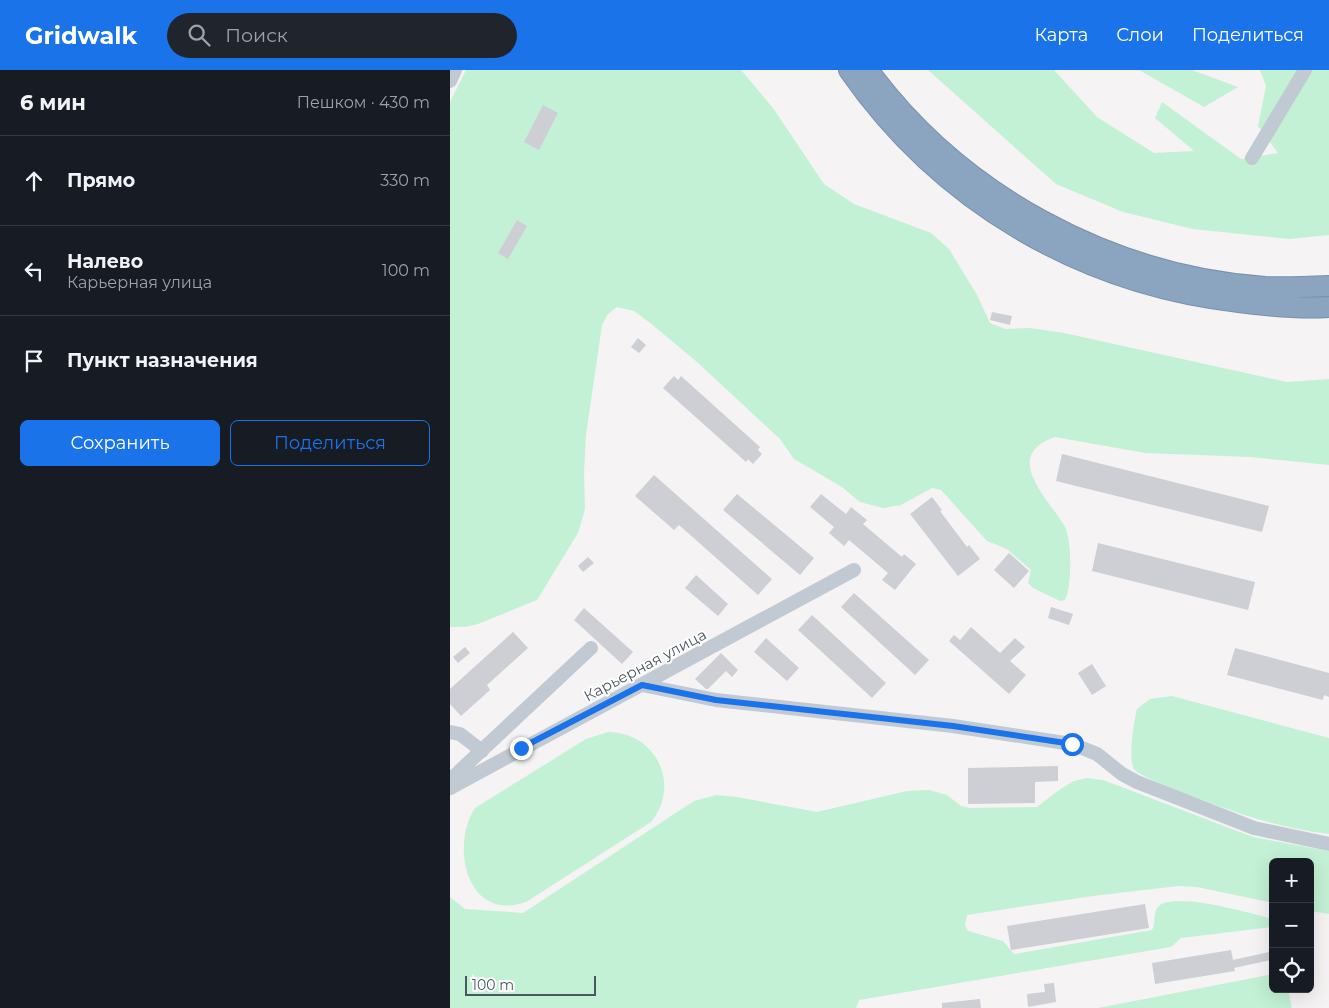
<!DOCTYPE html>
<html lang="ru">
<meta charset="utf-8">
<style>
:root{--surface:#171b24;--page:#20242c;--text:#f1f3f6;--muted:#9ea1a6;--line:#363941;--accent:#1a73e8}
body{margin:0;font-family:Montserrat,sans-serif;background:var(--page);color:var(--text)}
.controls{position:absolute;right:15px;bottom:15px;display:grid;overflow:hidden;border-radius:8px;box-shadow:0 5px 20px #0002}
.controls button{width:45px;height:45px;display:grid;place-items:center;padding:0;border:0;border-bottom:1px solid var(--line);background:var(--surface);color:var(--text);font:25px sans-serif}
.scale{position:absolute;left:15px;bottom:12px;width:131px;box-sizing:border-box;padding-left:5px;border:2px solid #4a5661;border-top:0;font-size:14px;line-height:18px;white-space:nowrap;color:#4a5661;-webkit-text-stroke:4px #fff;paint-order:stroke}
.stop{position:absolute;width:15px;height:15px;margin:-11px;border:4px solid #1a73e8;border-radius:50%;background:#fff}
.stop.end{background:#1a73e8;border-color:#fff;box-shadow:0 1px 5px #0008}
.list{margin:0;padding:0;list-style:none}
h2{display:flex;justify-content:space-between;align-items:center;height:65px;margin:0;padding:0 20px;font-size:21px}
h2 small{font-size:16px;font-weight:400;color:var(--muted)}
.list li{display:grid;grid-template-columns:32px 1fr auto;gap:15px;align-items:center;box-sizing:border-box;height:90px;padding:0 20px;border-top:1px solid var(--line)}
.list b{display:block;font-size:19px;white-space:nowrap}
.list p{margin:0;font-size:16px;white-space:nowrap;color:var(--muted)}
.list em{font-size:16px;font-style:normal;color:var(--muted)}
.actions{display:flex;gap:10px;padding:15px 20px}
.actions a{flex:1;padding:11px 0;border:1px solid var(--accent);border-radius:8px;text-align:center;font-size:18px;color:var(--accent)}
.actions .main{background:var(--accent);color:#fff}
.icon{flex:none;width:28px;height:28px;fill:none;stroke:currentColor;stroke-width:2;stroke-linecap:round;stroke-linejoin:round}
.map{position:relative;flex:none;width:879px;height:938px;overflow:hidden}
header{display:flex;align-items:center;gap:30px;box-sizing:border-box;height:70px;padding:0 25px;background:var(--accent);color:#fff}
header strong{font-size:24px}
nav{display:flex;gap:28px;margin-inline-start:auto;font-size:18px}
.search{width:350px;height:45px;background:var(--page);display:flex;align-items:center;gap:12px;box-sizing:border-box;padding:0 18px;border-radius:28px;color:var(--muted);font-size:19px}
main{display:flex}
aside{flex:1;background:var(--surface)}
.map>svg:first-child{display:block}
.green{fill:#c3f1d5}
.building{fill:#cdcfd5}
.lines{fill:none;stroke-linecap:round;stroke-linejoin:round}
.highway-casing{stroke:#7690ad;stroke-width:22}
.minor{stroke:#c1cad2;stroke-width:14}
.highway{stroke:#8ba5c1;stroke-width:20}
.route{stroke:#1a73e8;stroke-width:6}
.labels{text-anchor:middle;dominant-baseline:central;stroke-width:4;stroke-linejoin:round;paint-order:stroke}
.street-label{font-size:15px;fill:#4a5661;stroke:#fff}
</style>
<header>
<strong>Gridwalk</strong>
<div class="search"><svg class="icon" aria-label="search" viewBox="0 0 24 24"><circle cx="10" cy="10" r="6"/><path d="M15 15l6 6"/></svg>Поиск</div>
<nav><a>Карта</a><a>Слои</a><a>Поделиться</a></nav>
</header>
<main>
<aside>
<h2>6 мин<small>Пешком · 430 m</small></h2>
<ul class="list">
<li><svg class="icon" aria-label="ahead" viewBox="0 0 24 24"><path d="M12 20V5M6 11l6-6 6 6"/></svg><div><b>Прямо</b></div><em>330 m</em></li>
<li><svg class="icon" aria-label="left" viewBox="0 0 24 24"><path d="M17 20v-9H6M10 6l-5 5 5 5"/></svg><div><b>Налево</b><p>Карьерная улица</p></div><em>100 m</em></li>
<li><svg class="icon" aria-label="arrive" viewBox="0 0 24 24"><path d="M6 21V4h12l-3 4 3 4H6"/></svg><div><b>Пункт назначения</b></div></li>
</ul>
<div class="actions"><a class="main">Сохранить</a><a>Поделиться</a></div>
</aside>
<div class="map">
<svg width="879" height="938" viewBox="0 0 879 938">
<rect width="100%" height="100%" fill="#f5f3f3"/>
<!-- green -->
<path class="green" d="M16 0H291L323 38 374 114 404 134 481 163 499 179 527 225 540 253 555 259 580 258 614 263 837 312 879 309V395L801 387 695 383 605 367C550 386 600 430 615 457 622 470 622 517 615 530L610 531 583 518 578 513 581 500 557 479 537 471 491 420 482 418 451 435 433 438 410 432 392 417 344 389 330 369 247 292 199 252 184 241 167 237 158 244 152 255 136 365 134 403 135 439 128 463 87 530 28 554 15 557H0V32Z
M478 0H604L647 47 704 83 744 81 705 48 712 32 791 89 828 83 808 56 816 16 810 0H879V165L839 169 743 159 673 142 606 114Z
M689 0H742L788 17 754 37Z
M722 626 879 668V764C856 761 833 756 811 750 793 745 691 710 684 699 678 690 684 650 687 639L700 629Z
M158 662C205 662 232 714 201 752L76 832C17 853 0 776 25 738L136 669Z
M637 708 653 710 803 767 879 781V844L860 841V792H823V833L747 817 728 816 643 826 517 845 515 855 518 861 553 871 564 884 702 860C706 854 703 844 707 838 719 819 803 844 823 849V857L731 868 721 877 409 930 406 938H0V827L15 839 73 843 244 731 266 725 287 727 367 742 457 721 479 720 497 725 511 736 519 738 587 737 609 720 624 711Z
M823 904V919H838L842 938H648Z"/>
<!-- building -->
<path class="building" d="M93 35 108 43 89 80 74 72Z
M67 150 77 156 58 189 48 183Z
M542 242 562 246 560 255 540 250Z
M188 268 196 275 189 283 181 277Z
M224 306 228 310 231 306 310 377 308 380 312 384 303 394 298 389 296 392 213 318Z
M612 384 819 436 812 462 606 411Z
M204 405 322 509 308 525 229 455 224 460 185 426Z
M287 424 364 488 350 505 273 440Z
M371 424 396 444 401 437 417 450 413 454 452 487 454 484 466 494 445 520 432 510 438 503 399 470 394 476 379 463 384 457 360 437Z
M482 427 492 440 490 441 517 477 519 475 530 489 508 506 460 444Z
M648 473 805 512 798 540 642 501Z
M559 483 579 501 564 518 544 500Z
M138 487 144 493 133 502 128 496Z
M246 505 278 534 268 546 235 518Z
M404 523 479 590 465 605 391 537Z
M601 537 623 544 619 555 598 548Z
M134 538 183 582 172 594 124 550Z
M362 545 436 613 422 628 348 560Z
M521 557 550 583 565 568 575 577 560 591 576 605 559 624 499 571 504 565 510 570Z
M63 562 78 578 37 615 40 620 11 646 0 634V619Z
M316 568 349 598 337 611 304 582Z
M15 577 20 583 8 593 3 587Z
M785 578 879 603V627L874 625 873 630 777 605Z
M271 583 288 600 282 607 276 601 258 619H256L245 609Z
M642 594 656 616 642 625 628 603Z
M608 696V711L585 712V733L518 734V698Z
M695 834 699 858 561 880 557 856Z
M781 880 783 890 819 882 821 890 784 898 785 901 705 914 702 893Z
M604 913 606 932 578 937 577 924 595 922 594 914Z
M530 929 531 938H492V933Z"/>
<g class="lines">
<!-- highway casing -->
<g class="highway-casing">
<path id="highway" d="M399 0C490 131 630 214 789 232 819 236 849 239 879 237
M418 0C510 125 660 206 815 217 836 218 858 217 879 216"/>
</g>
<!-- minor -->
<path class="minor" d="M0 11 5 0
M802 88 855 0
M192 615 266 630 503 656 622 674 647 684 672 704 687 712 804 758 879 774
M0 662 10 664 32 681
M0 710 141 578
M0 718 404 500"/>
<!-- highway -->
<use href="#highway" class="highway"/>
</g>
<g class="lines">
<!-- route -->
<path class="route" d="M71 678 192 615 266 630 503 656 622 674"/>
</g>
<g class="labels">
<!-- street labels -->
<g class="street-label">
<text transform="translate(195 595) rotate(-28)">Карьерная улица</text>
</g>
</g>
</svg>
<div class="controls">
<button>+</button>
<button>−</button>
<button><svg class="icon" aria-label="locate" viewBox="0 0 24 24"><circle cx="12" cy="12" r="6"/><path d="M12 2v4M12 18v4M2 12h4M18 12h4"/></svg></button>
</div>
<div class="scale">100 m</div>
<div class="stop" style="left:622px;top:674px"></div>
<div class="stop end" style="left:71px;top:678px"></div>
</div>
</main>
